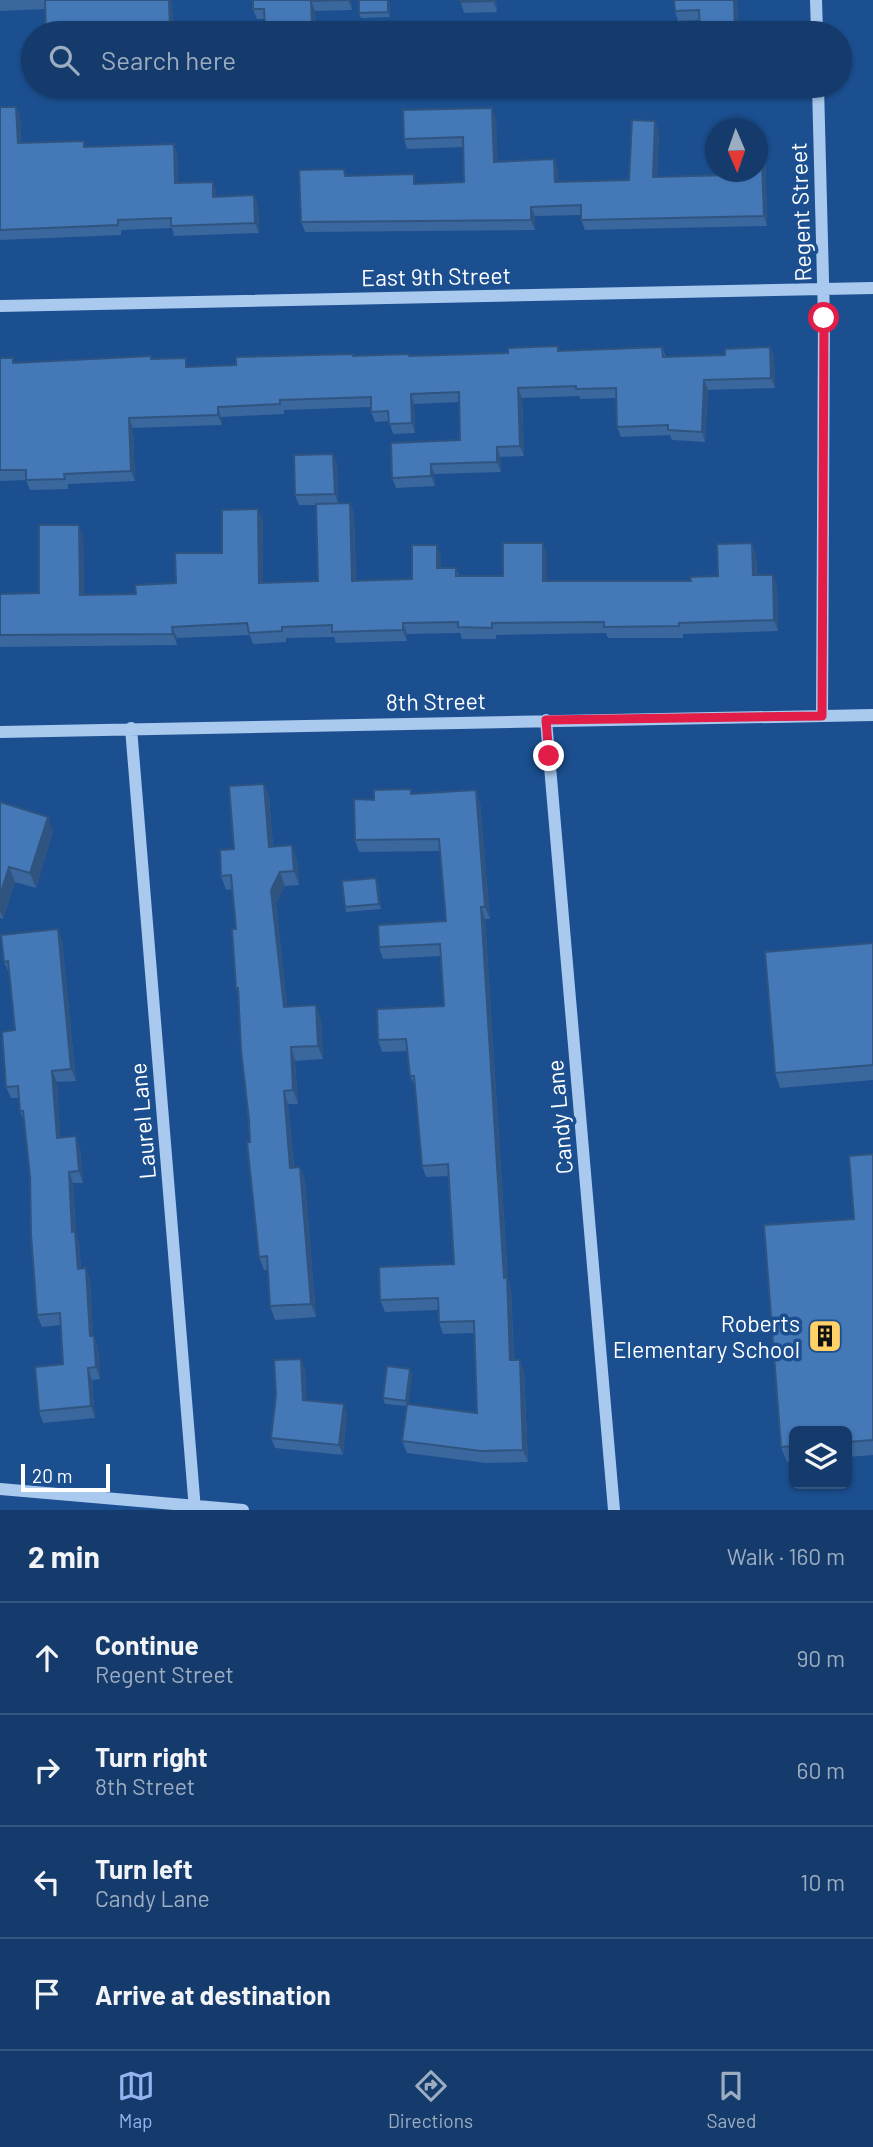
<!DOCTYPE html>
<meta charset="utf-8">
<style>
:root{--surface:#143b6b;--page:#1d4271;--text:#f1f3f6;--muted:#9dadc1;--line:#33557e;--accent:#95b2f1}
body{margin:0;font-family:Barlow,sans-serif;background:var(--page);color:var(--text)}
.controls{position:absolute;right:21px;bottom:21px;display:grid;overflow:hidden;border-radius:10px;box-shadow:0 2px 5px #0004}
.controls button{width:63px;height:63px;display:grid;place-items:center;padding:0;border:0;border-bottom:2px solid var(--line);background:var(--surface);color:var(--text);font:35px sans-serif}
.compass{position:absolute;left:705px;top:119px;width:63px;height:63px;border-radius:50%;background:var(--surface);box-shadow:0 2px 5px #0004;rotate:178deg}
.scale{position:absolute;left:21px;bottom:18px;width:89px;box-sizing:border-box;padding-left:7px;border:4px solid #fff;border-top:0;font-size:19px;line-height:24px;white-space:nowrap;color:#fff;-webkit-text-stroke:5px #1b4f8f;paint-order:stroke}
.stop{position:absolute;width:21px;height:21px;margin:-16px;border:5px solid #e11d48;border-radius:50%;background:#fff}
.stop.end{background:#e11d48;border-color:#fff;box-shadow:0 2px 7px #0008}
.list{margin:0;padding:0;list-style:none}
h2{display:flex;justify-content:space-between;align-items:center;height:91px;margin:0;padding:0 28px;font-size:30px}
h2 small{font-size:23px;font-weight:400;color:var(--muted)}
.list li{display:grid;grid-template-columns:46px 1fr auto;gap:21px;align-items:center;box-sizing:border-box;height:112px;padding:0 28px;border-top:2px solid var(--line)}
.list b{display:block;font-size:26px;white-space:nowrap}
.list p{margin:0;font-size:23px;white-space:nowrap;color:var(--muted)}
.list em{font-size:23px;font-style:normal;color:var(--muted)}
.icon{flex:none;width:38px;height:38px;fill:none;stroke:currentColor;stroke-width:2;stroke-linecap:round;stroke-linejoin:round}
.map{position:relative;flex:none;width:873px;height:1510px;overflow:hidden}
.search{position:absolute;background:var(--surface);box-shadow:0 2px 5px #0004;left:21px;right:21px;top:21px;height:77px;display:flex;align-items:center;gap:18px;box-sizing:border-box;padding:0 24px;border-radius:38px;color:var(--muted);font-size:26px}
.sheet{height:539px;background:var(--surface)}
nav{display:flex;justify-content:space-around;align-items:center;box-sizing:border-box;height:98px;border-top:2px solid var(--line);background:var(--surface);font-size:19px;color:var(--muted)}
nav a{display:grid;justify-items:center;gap:4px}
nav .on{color:var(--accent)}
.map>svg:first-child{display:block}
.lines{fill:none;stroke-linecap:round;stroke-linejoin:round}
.minor{stroke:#a9c9ee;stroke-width:12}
.wall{fill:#3a679d}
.shaded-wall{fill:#305480}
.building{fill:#4478b7;stroke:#305480;stroke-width:2}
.route{stroke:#e11d48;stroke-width:9}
.labels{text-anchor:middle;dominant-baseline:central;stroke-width:7;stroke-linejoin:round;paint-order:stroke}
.street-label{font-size:23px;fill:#fff;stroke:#1b4f8f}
.poi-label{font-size:23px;fill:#fff;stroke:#1b4f8f;text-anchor:end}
</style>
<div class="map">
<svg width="873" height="1510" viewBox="0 0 873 1510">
<rect width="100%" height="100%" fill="#1b4f8f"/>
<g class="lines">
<!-- minor -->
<path class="minor" d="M816 0 817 33
M818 86 824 319 822 716
M0 306 873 288
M546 720 614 1510
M131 728 195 1510
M0 732 873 715
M0 1489 243 1510"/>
</g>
<!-- wall -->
<path class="wall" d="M0 0H172L173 33H46V9L0 11Z
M253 0H351L352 10 315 11 316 33H267L265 27V19H257L253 9Z
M389 0 390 17 361 18 359 13Z
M460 0H496L497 12 464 13Z
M737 0 738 33H700L699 20 678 21 675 11Z
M16 107 20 117 21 143 84 141 86 147 174 144 177 154 178 183 213 182 216 192V196L254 195 258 205 259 233 174 236 172 228 121 230V235L0 240V108Z
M496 118 497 161 554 159 558 169V182L629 180 659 131 657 177 730 175 765 146 767 226 585 230 581 220V215L535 216V230L305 232 301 222 344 169 347 176 417 184 464 182 463 147 407 149 404 139Z
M662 347 666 357 725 355 770 347 774 357 775 388 708 390 705 442 672 440 670 435 621 437 617 427 616 398 580 399 579 396 522 398 524 456 500 457 501 472 434 474 435 486 396 488 392 478 460 440 459 402 414 404 415 433 393 434 389 421 375 422 371 412V407L284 410V414L221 417 222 425 133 428 135 481 68 484V489L30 490 26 480 0 481V358L15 363 152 359 189 367 236 365 354 356H410Z
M333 454 337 464 338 503H350L354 514 356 581 412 579 441 556V568H456L459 576H503L543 543 547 554V581H691L718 576 756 555 757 575H773L777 586 778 631 683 634V638H608L606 633 496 635V639H462L460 633 407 634V641L336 643 334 637 286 638V642L253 644 250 635 177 638V645L0 647V594L39 593 83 536 84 595 136 594 176 583 222 553 263 520V583L318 581 316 505H299L295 495Z
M264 784 269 797 273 846 297 859 299 885 285 886 276 903 287 1007 321 1019 323 1059 295 1061 298 1104H288L294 1167H300L305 1180 316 1317 275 1320 270 1306 268 1270H264L259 1257 238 994 236 988V929L232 889 226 890 221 876Z
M411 789 413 794 480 802 490 919H485L508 1280 511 1289 514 1360 524 1372 528 1462 486 1463 407 1453 402 1441 407 1406 385 1404 383 1398 410 1369 412 1374 408 1404 477 1413 474 1333 443 1334 439 1322 438 1310 385 1312 380 1300 454 1264 448 1176 426 1177 422 1166 416 1088 410 1076 408 1051 382 1052 378 1040 444 1006 441 956 383 959 379 947 446 921 440 851 359 852 355 840Z
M0 802 53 831 36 888 15 882 3 919 0 918Z
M378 883 381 909 346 912 345 907Z
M62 940 76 1081 57 1082 60 1138 80 1148 83 1183H73L76 1234 79 1243 81 1269 86 1268 90 1280 93 1336 98 1348 100 1379 92 1380 95 1418 43 1423 39 1411 63 1364 60 1325 42 1327 37 1315 30 1176 25 1123 20 1111 19 1098H11L6 1087 15 1030 9 973 4 962Z
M873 943V1080L780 1088 775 1073Z
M873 1154V1455L847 1457V1431H794V1461L787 1462 781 1447 854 1219Z
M305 1369 306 1400 347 1414 343 1455 275 1448 271 1438Z"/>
<!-- shaded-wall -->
<path class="shaded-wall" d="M169 0H172L173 33H171L170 28Z
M348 0H351L352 10Z
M388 0H389L390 17 388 12Z
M493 0H496L497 12Z
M734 0H737L738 33H735Z
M311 1 315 11 316 33 312 26Z
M16 107 20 117 21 153 18 143Z
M492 108 496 118 498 171 494 162Z
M655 121 659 131 657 187 653 177Z
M761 136 765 146 767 226 764 216Z
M174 144 177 154 179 193 175 183Z
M554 159 558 169 559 192 555 182Z
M213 182 216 192 217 206 213 197Z
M254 195 258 205 259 233 255 223Z
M531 207 535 216V230L531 220Z
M770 347 774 357 775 388 771 378Z
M704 380 708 390 705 442 702 432Z
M518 388 522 398 524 456 520 446Z
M411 394 414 404 415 433 412 423Z
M218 407 221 417 222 425 218 415Z
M129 418 133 428 135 481 131 471Z
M497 447 500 457 501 472 497 462Z
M333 454 337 464 338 504 335 494Z
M431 464 434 474 435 486 431 476Z
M350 503 354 514 356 592 352 581Z
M258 509 263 520V595L259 583Z
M79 525 83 536 84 606 80 595Z
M543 543 547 554V592L543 581Z
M752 543 756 555 757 587 753 575Z
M437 545 441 556V580L437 568Z
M773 575 777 586 778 631 774 620Z
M403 623 407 634V641L403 630Z
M172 627 177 638V645L173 634Z
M264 784 269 797 274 860 269 847Z
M476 790 480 802 490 919 485 907Z
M48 817 53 831 36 888 30 873Z
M292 845 297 859 299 885 294 871Z
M9 867 15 882 3 919 0 911V895Z
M280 872 285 886 276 903 289 1020 284 1007 271 890Z
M376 878 378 883 381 909 379 904Z
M481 907 485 919 508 1280 511 1289 514 1372 510 1360Z
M58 929 62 940 76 1081 71 1069Z
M316 1005 321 1019 323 1059 318 1046Z
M291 1047 295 1061 298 1104 293 1090Z
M52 1071 57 1082 61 1150 57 1138Z
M284 1091 288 1104 295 1181 290 1168Z
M76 1136 80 1148 83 1183 79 1171Z
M300 1167 305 1180 316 1317 311 1304Z
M69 1172 73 1183 76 1234 79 1243 82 1281 78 1269 72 1232Z
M86 1268 90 1280 94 1348 90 1336Z
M94 1336 98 1348 100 1379 96 1367Z
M301 1359 305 1369 307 1410 303 1400Z
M520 1360 524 1372 528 1462 523 1450Z
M88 1368 92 1380 95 1418 91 1406Z
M410 1369 412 1374 408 1406 406 1401Z
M344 1404 347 1414 343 1455 339 1445Z"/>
<!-- building -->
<path class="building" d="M45 0H169L170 28 91 33H46Z
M253 0H348L311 1 312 26 265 27 264 9H253Z
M359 0H388V12L359 13Z
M460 0H493V1L461 2Z
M674 0H734L735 33H700L699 10 675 11Z
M0 107H16L18 143 84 141V147L174 144 175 183 213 182V197L254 195 255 223 171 226V218L118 220V225L0 230Z
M492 108 494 162 554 159 555 182 629 180 632 120 655 121 653 177 730 175V172H758V136H761L764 216 581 220V205L531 207V220L301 222 299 170 344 169 345 176 414 174V184L464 182 463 137 404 139 403 110Z
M558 346V351L662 347 663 357 725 355V349L770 347 771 378 704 380 702 432 668 430V425L617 427 616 388 576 389V386L518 388 520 446 497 447V462L431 464V476L392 478 391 443 460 440 459 392 411 394 412 423 389 424 388 411 371 412V397L280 400V404L218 407V415L129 418 131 471 64 474 65 479 26 480V470H0V358H13V363L151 356V359L186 358V367L236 365V357L353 354V356L409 354V356L508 353V348Z
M333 454 335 494 295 495 294 455Z
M350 503 352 581 412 579V545H437V568H456V576H503V543H543V581H691L690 577 718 576 717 544 752 543 753 575H773L774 620 679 623V626L604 627V622L492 623V628L458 627V622L403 623V630L332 632V625L282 627V631L249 633 247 623 172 627 173 634 0 635V594L39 593V525H79L80 595 136 594 135 585 176 583 175 553H222V510L258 509 259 583 318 581 316 504Z
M264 784 269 847 292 845 294 871 280 872 271 890 284 1007 316 1005 318 1046 291 1047 293 1090 284 1091 290 1168 300 1167 311 1304 270 1306 267 1256 259 1257 247 1142H250L249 1120 241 1050 238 988H236L232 929H236L231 875 221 876 220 850 234 849 229 786Z
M411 789V794L476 790 485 907H481L504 1278 507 1277 510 1360H520L523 1450 481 1451 402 1441 407 1404 477 1413 474 1321 439 1322 438 1298 380 1300 379 1267 454 1264 448 1164 422 1166 414 1076H410L406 1039 378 1040 377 1009 444 1006 440 944 379 947 378 925 446 921 439 839 355 840 354 799 374 800V790Z
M0 802 48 817 30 873 9 867 0 895Z
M376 878 379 904 345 907 342 881Z
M58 929 71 1069 52 1071 57 1138 76 1136 79 1171 69 1172 72 1232 75 1231 78 1269 86 1268 90 1336H94L96 1367 88 1368 91 1406 39 1411 35 1367 63 1364 60 1313 37 1315 31 1235 30 1176 23 1111H20L18 1086 6 1087 2 1032 15 1030 8 961 4 962 1 935Z
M873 943V1065L775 1073 765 952Z
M873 1154V1440L847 1442V1431H794V1446L781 1447 764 1225 854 1219 849 1156Z
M301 1359 303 1400 344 1404 339 1445 271 1438 276 1395 274 1360Z
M387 1366 410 1369 406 1401 383 1398Z"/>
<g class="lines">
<!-- route -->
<path class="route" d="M549 756 546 720 822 716 824 318"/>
</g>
<!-- icons -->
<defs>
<g id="building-square" transform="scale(1.75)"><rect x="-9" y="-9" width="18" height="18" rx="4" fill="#ffd166" stroke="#1b4f8f"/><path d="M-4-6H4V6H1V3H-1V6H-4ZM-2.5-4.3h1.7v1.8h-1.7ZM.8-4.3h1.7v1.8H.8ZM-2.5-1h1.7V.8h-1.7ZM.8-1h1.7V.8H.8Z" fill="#111"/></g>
</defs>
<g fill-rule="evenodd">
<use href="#building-square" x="825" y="1336"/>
</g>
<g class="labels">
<!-- street labels -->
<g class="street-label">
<text transform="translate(800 212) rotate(-92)">Regent Street</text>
<text transform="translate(436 276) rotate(-1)">East 9th Street</text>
<text transform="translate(436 701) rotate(-1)">8th Street</text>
<text transform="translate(559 1117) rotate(-95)">Candy Lane</text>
<text transform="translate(142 1121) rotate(-95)">Laurel Lane</text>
</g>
<!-- poi labels -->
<g class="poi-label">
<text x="800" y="1323">Roberts<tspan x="800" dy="26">Elementary School</tspan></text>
</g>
</g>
</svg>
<div class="controls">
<button><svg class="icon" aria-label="layers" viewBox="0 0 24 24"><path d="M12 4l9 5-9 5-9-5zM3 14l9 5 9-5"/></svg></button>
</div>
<svg class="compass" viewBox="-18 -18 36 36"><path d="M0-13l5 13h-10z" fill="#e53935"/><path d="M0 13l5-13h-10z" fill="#9dadc1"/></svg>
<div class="scale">20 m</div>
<div class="stop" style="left:824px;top:318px"></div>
<div class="stop end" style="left:549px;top:756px"></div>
<div class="search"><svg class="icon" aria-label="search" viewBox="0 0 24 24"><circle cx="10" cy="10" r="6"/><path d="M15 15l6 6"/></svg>Search here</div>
</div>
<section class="sheet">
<h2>2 min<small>Walk · 160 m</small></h2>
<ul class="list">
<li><svg class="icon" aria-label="ahead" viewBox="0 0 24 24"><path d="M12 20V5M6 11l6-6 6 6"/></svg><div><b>Continue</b><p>Regent Street</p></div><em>90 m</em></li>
<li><svg class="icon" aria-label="right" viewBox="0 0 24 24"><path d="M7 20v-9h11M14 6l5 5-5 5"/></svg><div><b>Turn right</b><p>8th Street</p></div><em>60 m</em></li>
<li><svg class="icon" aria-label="left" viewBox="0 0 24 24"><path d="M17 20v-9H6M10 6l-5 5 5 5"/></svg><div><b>Turn left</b><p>Candy Lane</p></div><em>10 m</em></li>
<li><svg class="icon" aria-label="arrive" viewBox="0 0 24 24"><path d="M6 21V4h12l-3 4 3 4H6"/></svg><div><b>Arrive at destination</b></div></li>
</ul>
</section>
<nav>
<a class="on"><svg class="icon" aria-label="map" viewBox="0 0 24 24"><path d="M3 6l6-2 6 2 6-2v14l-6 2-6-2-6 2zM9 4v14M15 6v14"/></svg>Map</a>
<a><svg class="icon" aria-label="directions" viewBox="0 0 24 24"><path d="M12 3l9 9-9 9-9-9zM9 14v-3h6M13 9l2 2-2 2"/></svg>Directions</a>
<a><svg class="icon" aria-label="saved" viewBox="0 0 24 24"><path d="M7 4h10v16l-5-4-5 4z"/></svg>Saved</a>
</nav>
